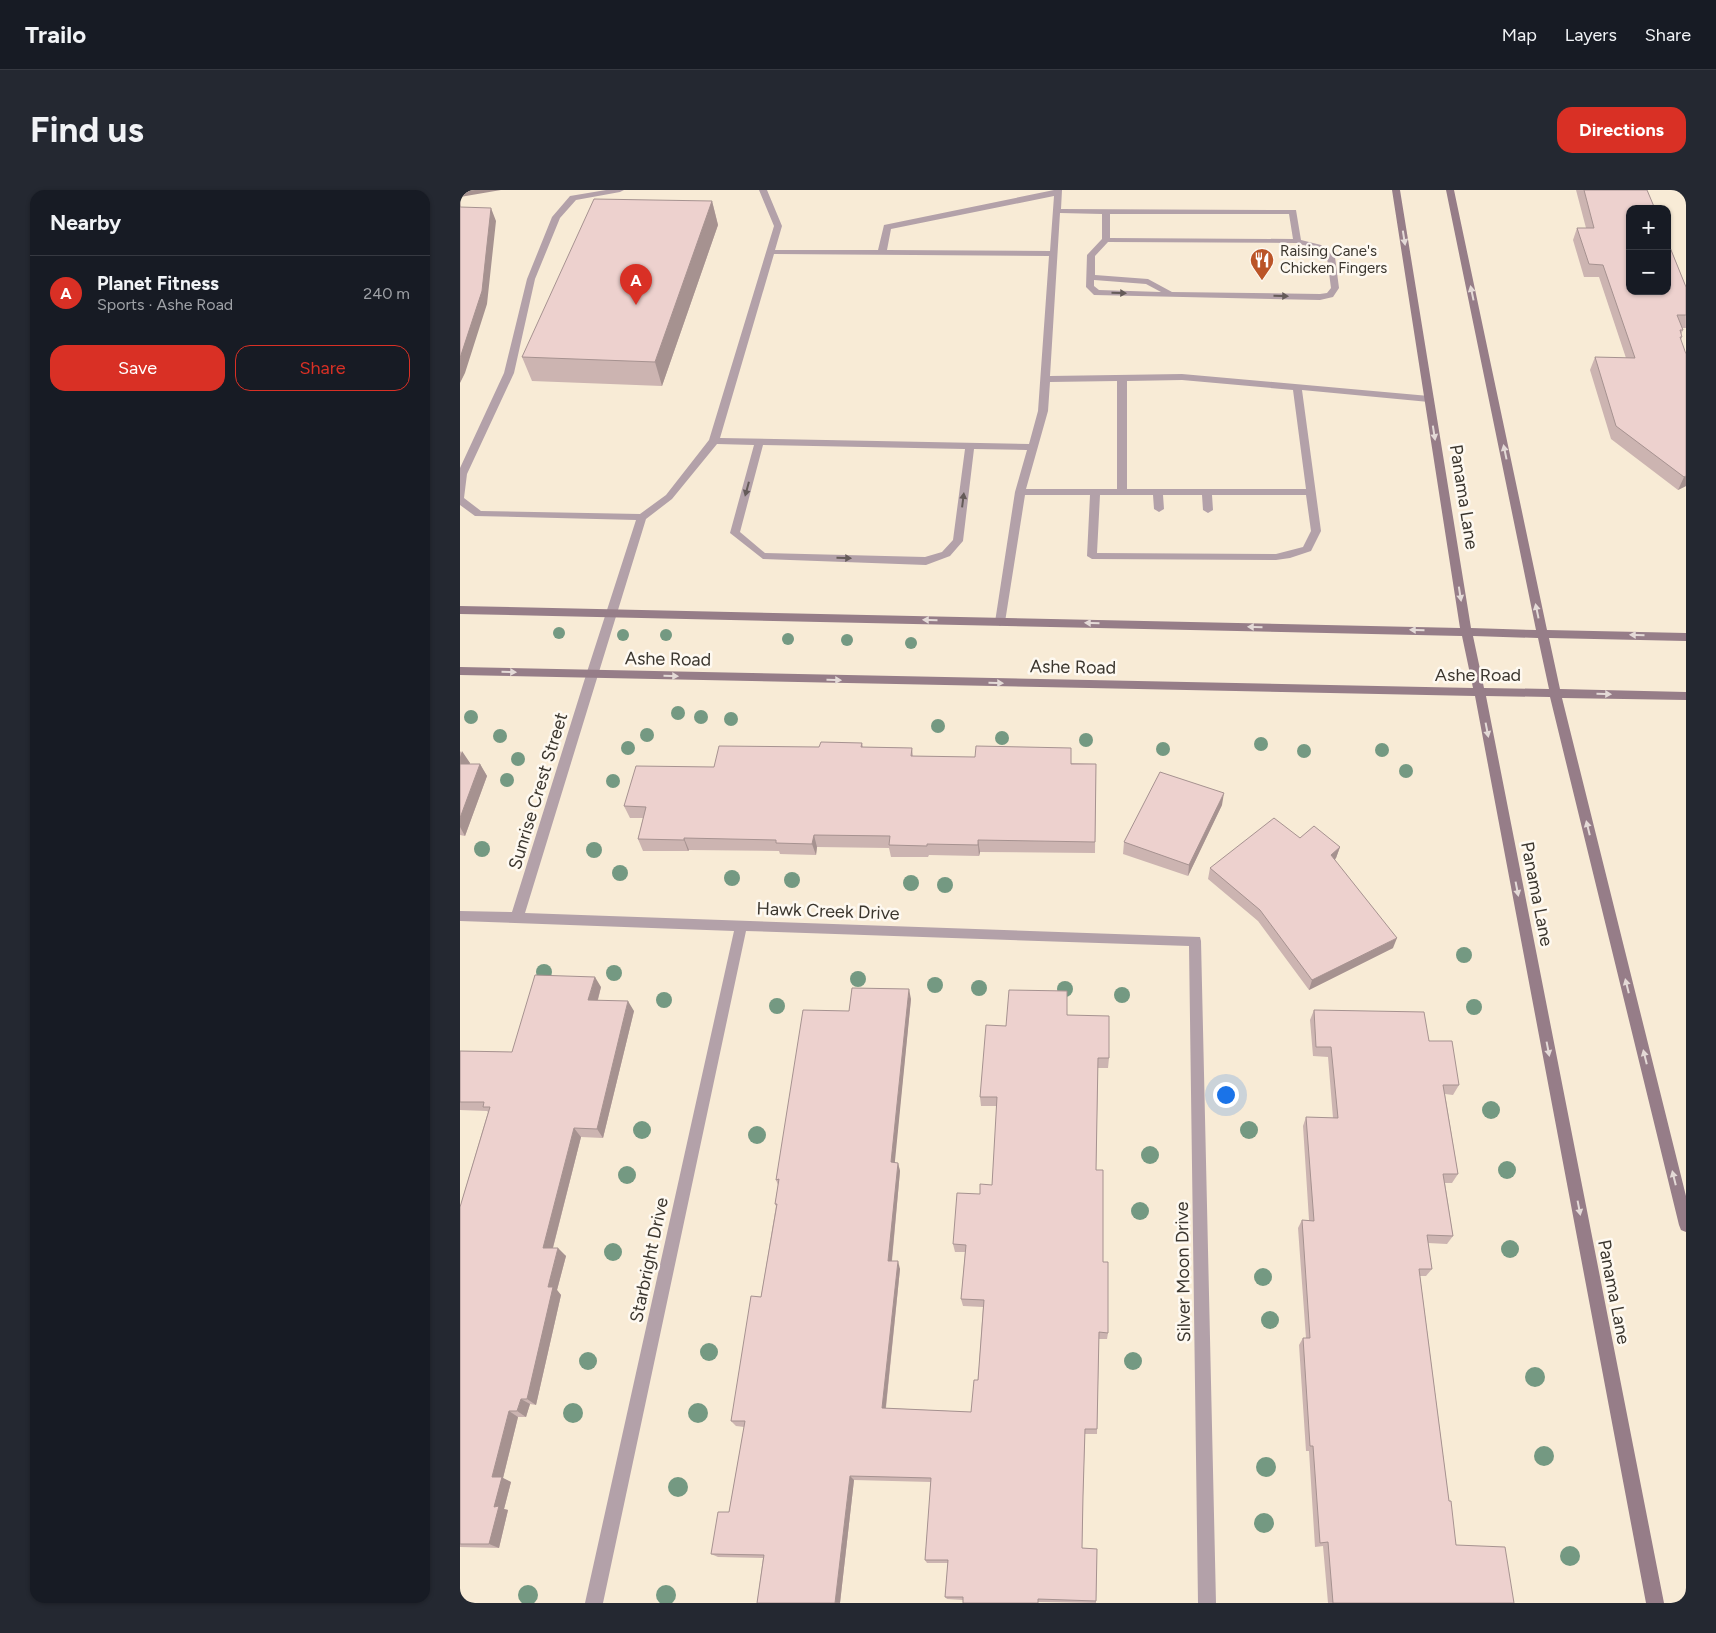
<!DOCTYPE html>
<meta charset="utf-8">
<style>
:root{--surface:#171b24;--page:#242831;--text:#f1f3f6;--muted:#9ea1a6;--line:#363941;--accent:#d93025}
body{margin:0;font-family:Figtree,sans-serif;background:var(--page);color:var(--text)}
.controls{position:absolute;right:15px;top:15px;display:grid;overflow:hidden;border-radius:10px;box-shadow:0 1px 4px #0004}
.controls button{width:45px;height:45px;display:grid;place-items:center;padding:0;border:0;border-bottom:1px solid var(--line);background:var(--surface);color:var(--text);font:25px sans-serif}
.you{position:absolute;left:765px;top:904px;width:18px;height:18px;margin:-12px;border:4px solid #fff;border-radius:50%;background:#1a73e8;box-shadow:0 0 0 8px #1a73e833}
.badge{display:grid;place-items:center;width:32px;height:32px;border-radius:50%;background:var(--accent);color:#fff;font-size:16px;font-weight:700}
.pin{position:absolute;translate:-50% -41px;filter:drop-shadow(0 1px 2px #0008)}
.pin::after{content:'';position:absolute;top:26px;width:18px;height:15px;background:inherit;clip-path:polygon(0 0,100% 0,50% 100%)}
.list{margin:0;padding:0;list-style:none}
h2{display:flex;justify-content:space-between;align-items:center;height:65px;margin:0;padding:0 20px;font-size:21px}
h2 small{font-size:16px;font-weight:400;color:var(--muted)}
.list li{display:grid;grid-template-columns:32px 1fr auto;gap:15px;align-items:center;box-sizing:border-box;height:75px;padding:0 20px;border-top:1px solid var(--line)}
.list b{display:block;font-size:19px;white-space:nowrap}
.list p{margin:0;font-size:16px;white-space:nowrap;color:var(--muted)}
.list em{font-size:16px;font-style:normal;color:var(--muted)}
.actions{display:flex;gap:10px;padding:15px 20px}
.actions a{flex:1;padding:11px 0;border:1px solid var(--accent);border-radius:15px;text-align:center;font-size:18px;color:var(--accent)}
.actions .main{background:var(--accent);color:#fff}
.map{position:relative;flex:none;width:1226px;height:1413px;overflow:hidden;border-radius:15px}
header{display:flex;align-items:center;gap:30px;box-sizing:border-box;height:70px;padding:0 25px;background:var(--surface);border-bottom:1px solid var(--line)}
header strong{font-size:24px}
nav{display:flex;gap:28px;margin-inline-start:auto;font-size:18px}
.intro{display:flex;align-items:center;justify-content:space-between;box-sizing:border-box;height:120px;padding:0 30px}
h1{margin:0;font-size:35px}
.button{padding:12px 22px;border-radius:15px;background:var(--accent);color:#fff;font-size:18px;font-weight:700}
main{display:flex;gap:30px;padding:0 30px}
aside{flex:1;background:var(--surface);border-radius:15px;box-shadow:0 1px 4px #0004}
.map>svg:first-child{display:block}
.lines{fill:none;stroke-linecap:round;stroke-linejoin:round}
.lane{fill:#b3a1a9;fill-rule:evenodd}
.street{fill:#b3a1a9;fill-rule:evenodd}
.secondary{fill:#967d88;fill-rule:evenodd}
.tree{fill:#749982}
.wall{fill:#ccb4b1}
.shaded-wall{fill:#a69290}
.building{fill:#edd1ce;stroke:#a69290}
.oneway{fill:#e4dad7}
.oneway2{fill:#655b59}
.labels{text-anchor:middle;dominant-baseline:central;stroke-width:5;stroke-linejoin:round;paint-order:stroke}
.far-poi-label{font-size:15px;fill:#3b362e;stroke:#fef9f1;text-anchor:start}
.street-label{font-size:18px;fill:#3b362e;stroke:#fef9f1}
</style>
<header>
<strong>Trailo</strong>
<nav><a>Map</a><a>Layers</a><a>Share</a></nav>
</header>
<div class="intro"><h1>Find us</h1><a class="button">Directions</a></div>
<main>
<aside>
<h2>Nearby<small></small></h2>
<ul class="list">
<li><span class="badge">A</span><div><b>Planet Fitness</b><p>Sports · Ashe Road</p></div><em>240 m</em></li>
</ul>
<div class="actions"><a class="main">Save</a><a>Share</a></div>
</aside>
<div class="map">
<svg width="1226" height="1413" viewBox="0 0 1226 1413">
<rect width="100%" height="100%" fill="#f8ebd6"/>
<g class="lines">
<!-- lane -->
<path class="lane" d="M146 0H164L160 2 116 10 100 28 75 89 54 183 7 284 4 308 21 321 180 324 206 305 249 250 314 36 299 0H307L322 36 315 60H418L424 35 594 0H602L601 19 836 20 841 50 861 55 875 67 879 98 873 107 860 110 634 105 626 97 627 65 642 49V24L600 23 590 186 722 184 969 206 974 209 969 212 842 200 861 341 851 361 830 368 816 370 632 369 627 366 630 305H565L545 432 540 436 535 432 555 302 567 260 514 259 503 351 490 366 466 375 303 369 270 343 294 255 257 254 212 309 186 329 138 485 132 489 126 485 176 330 15 326 0 315V278L44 183 67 89 92 27 110 6ZM594 6 590 61 427 60 431 39ZM650 24H829L833 49 650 48ZM648 52 837 53 855 59 867 68 871 98 867 103 860 104 712 102 688 89 635 85V66ZM314 64 589 66 578 221 569 254 260 248ZM634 90 686 94 701 102 639 100 634 96ZM722 190 833 200 846 299H667V191ZM657 191V299H566L588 221 590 192ZM303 255 505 259 493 350 482 362 465 367 305 363 280 342ZM640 305H693L694 319 699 322 704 319 703 305H742L743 320 748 323 753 320 752 305H846L851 341 843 357 816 364 637 363Z"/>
<!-- street -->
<path class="street" d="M132 481 138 485 65 723 740 747 741 751 756 1413H738L729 756 286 741 143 1413H125L274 741 0 731V721L52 722 126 485Z"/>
<!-- secondary -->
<path class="secondary" d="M932 0H940L1011 438 1076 440 986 0H994L1087 440 1226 443V451L1089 448 1100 499 1226 502V510L1102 508 1226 1006V1042L1221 1040 1219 1035 1090 507 1026 506 1204 1413H1186L1015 506 0 485V477L1013 498 1002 446 0 424V416L1000 438ZM1013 446 1078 448 1089 499 1024 498Z"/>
</g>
<!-- trees -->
<g class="tree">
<circle cx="99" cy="443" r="6"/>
<circle cx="163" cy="445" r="6"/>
<circle cx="206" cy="445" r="6"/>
<circle cx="328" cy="449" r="6"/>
<circle cx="387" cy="450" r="6"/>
<circle cx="451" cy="453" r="6"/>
<circle cx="218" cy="523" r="7"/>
<circle cx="11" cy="527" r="7"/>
<circle cx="241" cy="527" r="7"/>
<circle cx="271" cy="529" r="7"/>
<circle cx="478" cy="536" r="7"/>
<circle cx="187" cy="545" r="7"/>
<circle cx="40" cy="546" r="7"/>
<circle cx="542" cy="548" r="7"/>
<circle cx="626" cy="550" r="7"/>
<circle cx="801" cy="554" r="7"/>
<circle cx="168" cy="558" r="7"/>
<circle cx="703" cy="559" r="7"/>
<circle cx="922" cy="560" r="7"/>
<circle cx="844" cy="561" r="7"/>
<circle cx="58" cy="569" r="7"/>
<circle cx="946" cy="581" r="7"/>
<circle cx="47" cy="590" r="7"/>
<circle cx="153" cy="591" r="7"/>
<circle cx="22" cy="659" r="8"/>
<circle cx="134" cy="660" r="8"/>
<circle cx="160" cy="683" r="8"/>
<circle cx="272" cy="688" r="8"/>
<circle cx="332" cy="690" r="8"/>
<circle cx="451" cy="693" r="8"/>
<circle cx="485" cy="695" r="8"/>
<circle cx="1004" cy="765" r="8"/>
<circle cx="84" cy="782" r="8"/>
<circle cx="154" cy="783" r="8"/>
<circle cx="398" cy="789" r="8"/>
<circle cx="475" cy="795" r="8"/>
<circle cx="519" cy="798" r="8"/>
<circle cx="605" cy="799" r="8"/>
<circle cx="662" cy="805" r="8"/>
<circle cx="204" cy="810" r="8"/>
<circle cx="317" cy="816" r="8"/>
<circle cx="1014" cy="817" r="8"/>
<circle cx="1031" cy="920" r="9"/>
<circle cx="182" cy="940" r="9"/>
<circle cx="789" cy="940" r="9"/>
<circle cx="297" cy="945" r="9"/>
<circle cx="690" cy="965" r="9"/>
<circle cx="1047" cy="980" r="9"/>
<circle cx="167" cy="985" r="9"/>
<circle cx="680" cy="1021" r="9"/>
<circle cx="1050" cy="1059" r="9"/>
<circle cx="153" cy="1062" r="9"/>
<circle cx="803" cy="1087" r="9"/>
<circle cx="810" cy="1130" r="9"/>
<circle cx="249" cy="1162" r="9"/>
<circle cx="128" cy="1171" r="9"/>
<circle cx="673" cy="1171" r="9"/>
<circle cx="1075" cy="1187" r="10"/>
<circle cx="113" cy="1223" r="10"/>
<circle cx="238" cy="1223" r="10"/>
<circle cx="1084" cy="1266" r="10"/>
<circle cx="806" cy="1277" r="10"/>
<circle cx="218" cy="1297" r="10"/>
<circle cx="804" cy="1333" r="10"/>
<circle cx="1110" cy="1366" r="10"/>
<circle cx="68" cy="1405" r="10"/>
<circle cx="206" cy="1405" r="10"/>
</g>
<!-- wall -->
<path class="wall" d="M1116 0H1187L1226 97V138H1223V140L1221 145 1222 147 1221 150 1226 296 1218 300 1151 249 1130 180 1135 167 1166 168 1139 87H1124L1113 50 1117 38H1126Z
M252 11 258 35 202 196 72 191 62 167Z
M402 553 403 557 452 558 453 566 636 574 635 663 520 662 519 666 469 665 468 667H431L429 658 357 657 356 665 320 664 319 661 229 660 228 661H183L178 649 183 628H170L164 616 254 577 359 557Z
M0 561 10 573 9 574H20L27 586 5 646 0 645Z
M762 615 728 686 663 664 664 652Z
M840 648 880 657 876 668 875 670 933 758 849 800 798 731 748 689 750 678Z
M141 797 138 810 174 821 143 948 121 947 93 1058 106 1066 97 1100 101 1105 76 1215 70 1214 66 1227H58L43 1288 51 1292 44 1319 48 1320 39 1358 0 1357V1017L28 922 27 921 0 920V861L52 862Z
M451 809 434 973H438L440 981 432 1071 440 1079 426 1218 511 1222 518 1190 523 1117 503 1116 501 1109 505 1062H495L493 1054 520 1004 532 995 537 916H521L520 907 546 836 607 825 649 868 648 878H638L636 980 648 1143 647 1149H639L637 1244H625L623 1306 622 1358 637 1359 636 1413 578 1412V1413H503V1410L487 1409 485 1407 488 1373H467L465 1370 471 1292 394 1290 380 1413H297L303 1368 258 1367 251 1364 269 1322 284 1237 276 1236 271 1231 301 1107 316 1016 315 1014 318 995 316 990 389 821Z
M854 820 969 851 999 895 993 905 985 904 998 984 992 993H985L993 1046 987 1054 968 1053 972 1079 966 1086H960L989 1311 996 1355 1054 1413H868L863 1356 855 1357 849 1261H846L839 1155 843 1148H846L838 1038 842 1030H849L843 936 846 927 873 928 868 867 853 866 850 830Z"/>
<!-- shaded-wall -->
<path class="shaded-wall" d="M0 0H41L0 7 2 30 0 25Z
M252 11 258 35 202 196 195 172Z
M31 18 36 31 27 114 5 183 0 193V168Z
M1226 286V296L1218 300 1224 287Z
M2 561 10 573 5 586 0 578V567Z
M20 574 27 586 5 646 0 637V628Z
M764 603 762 615 728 686 729 675Z
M354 645 357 657 356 665 352 654Z
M224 648 229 660 228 661 224 650Z
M518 650 520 662 519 666 518 655Z
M880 657 876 668 867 676 871 665Z
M937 748 933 758 849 800 852 790Z
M135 787 141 797 135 820 128 810Z
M449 799 451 809 434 981 431 972Z
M168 811 174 821 143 948 137 939Z
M114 938 121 947 91 1065 83 1058Z
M438 973 440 981 431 1078 428 1071Z
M98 1058 106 1066 97 1100 101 1105 76 1215 67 1209 88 1097Z
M438 1071 440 1079 425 1224 422 1218Z
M61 1209 70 1214 66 1227 57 1221Z
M49 1221 58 1227 43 1288 51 1292 44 1319 48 1320 39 1358 29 1354 34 1317 32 1287Z
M390 1286 394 1290 380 1413H375Z"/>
<!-- building -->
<path class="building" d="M1124 0H1187L1195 19H1170V101H1207V50L1226 97V125H1217L1223 140H1220L1222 147H1220L1226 164V286L1224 287 1156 236 1135 167 1175 168 1143 75 1129 74 1117 38H1134Z
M134 9 252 11 195 172 62 167Z
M0 17 31 18 22 101 0 168Z
M361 552 402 553 401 557 452 558 451 566 515 567 516 556 611 558V574H636L635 652 518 650V655L467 654V656L429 655 430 646 354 645 352 654 316 653V650L224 648V650L178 649 186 617 164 616 176 576 254 577 259 556 359 557Z
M0 574H20L0 628Z
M700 582 764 603 729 675 664 652Z
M814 628 840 648 854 636 880 657 871 665 937 748 852 790 800 720 750 678Z
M75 785 135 787 128 810 168 811 137 939 114 938 83 1058H98L88 1097H93L67 1209H61L57 1221H49L32 1287H42L34 1317 39 1316 29 1354H0V1017L30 917H23L24 912H0V861L52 862Z
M392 798 449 799 431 972 438 973 428 1071H438L422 1218 511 1222 514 1190H518L524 1110 501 1109 506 1055 493 1054 497 1003 520 1004V994L532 995 537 907H520L526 835 546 836 549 800 607 801V825L649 826V868H638L636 980H643V1072H648V1143L639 1142 637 1239H625L623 1306 622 1358 637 1359 636 1411 578 1409V1413H503V1407H485L488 1370H465L471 1288 390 1286 375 1413H297L304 1365 251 1364 258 1322H269L285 1231H271L291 1106 301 1107 317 1014H315L319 989 316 990 343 820 389 821Z
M854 820 964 822 969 851H992L999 895H983L998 984H983L993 1046 967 1045 972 1079H959L989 1311H991L996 1355 1045 1357 1054 1413H873L868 1352 860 1353 853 1256H850L843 1148H850L842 1030 854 1031 846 927 878 928 871 857H856Z"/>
<!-- one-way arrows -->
<defs><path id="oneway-solid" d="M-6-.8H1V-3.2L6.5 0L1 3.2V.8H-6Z" transform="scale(1.25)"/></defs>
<g class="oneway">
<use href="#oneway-solid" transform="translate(944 48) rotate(81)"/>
<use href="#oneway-solid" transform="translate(1012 103) rotate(-102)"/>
<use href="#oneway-solid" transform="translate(974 243) rotate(81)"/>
<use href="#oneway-solid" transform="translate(1045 262) rotate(-102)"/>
<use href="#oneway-solid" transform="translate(1000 404) rotate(81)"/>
<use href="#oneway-solid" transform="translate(1077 421) rotate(-102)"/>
<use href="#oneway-solid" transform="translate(470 430) rotate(-179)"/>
<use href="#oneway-solid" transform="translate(632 433) rotate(-179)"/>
<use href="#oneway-solid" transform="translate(795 437) rotate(-179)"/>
<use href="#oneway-solid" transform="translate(957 440) rotate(-179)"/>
<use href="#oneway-solid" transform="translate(1177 445) rotate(-179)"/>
<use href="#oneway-solid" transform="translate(49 482) rotate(2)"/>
<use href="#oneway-solid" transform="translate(211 486) rotate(1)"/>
<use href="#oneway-solid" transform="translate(374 490) rotate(1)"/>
<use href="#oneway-solid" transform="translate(536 493) rotate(1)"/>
<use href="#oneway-solid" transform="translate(1144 504) rotate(1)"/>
<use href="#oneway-solid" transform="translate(1027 540) rotate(79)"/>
<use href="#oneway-solid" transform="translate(1128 638) rotate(-104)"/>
<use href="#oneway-solid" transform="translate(1057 699) rotate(79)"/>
<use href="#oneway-solid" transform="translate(1167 796) rotate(-104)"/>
<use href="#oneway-solid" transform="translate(1088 859) rotate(79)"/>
<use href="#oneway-solid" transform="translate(1185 867) rotate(-104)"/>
<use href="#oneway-solid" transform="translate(1214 988) rotate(-104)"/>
<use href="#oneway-solid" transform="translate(1119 1018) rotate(79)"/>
</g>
<g class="oneway2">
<use href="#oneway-solid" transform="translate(659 103) rotate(1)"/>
<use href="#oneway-solid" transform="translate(821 106) rotate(1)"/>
<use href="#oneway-solid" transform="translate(287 299) rotate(105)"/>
<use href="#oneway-solid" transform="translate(503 310) rotate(-83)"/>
<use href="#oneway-solid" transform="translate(384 368) rotate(1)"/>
</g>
<!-- icons -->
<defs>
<g id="restaurant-pin" transform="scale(1.25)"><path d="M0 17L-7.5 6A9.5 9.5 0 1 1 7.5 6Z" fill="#bb5528" stroke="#fef9f1"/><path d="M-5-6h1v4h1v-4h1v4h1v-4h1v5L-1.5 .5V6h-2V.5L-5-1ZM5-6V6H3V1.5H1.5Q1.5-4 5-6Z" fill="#fff"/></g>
</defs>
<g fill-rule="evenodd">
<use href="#restaurant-pin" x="802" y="70"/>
</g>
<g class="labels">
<!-- far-poi labels -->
<g class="far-poi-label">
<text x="820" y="61">Raising Cane's<tspan x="820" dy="17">Chicken Fingers</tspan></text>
</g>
<!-- street labels -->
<g class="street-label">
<text transform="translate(1004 307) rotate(81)">Panama Lane</text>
<text transform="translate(208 469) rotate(1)">Ashe Road</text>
<text transform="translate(613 477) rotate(1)">Ashe Road</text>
<text x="1018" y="485">Ashe Road</text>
<text transform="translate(78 601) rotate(-73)">Sunrise Crest Street</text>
<text transform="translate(1077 704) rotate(79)">Panama Lane</text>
<text transform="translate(368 721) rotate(2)">Hawk Creek Drive</text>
<text transform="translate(189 1070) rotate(-78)">Starbright Drive</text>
<text transform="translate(723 1082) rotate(-91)">Silver Moon Drive</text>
<text transform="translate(1154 1102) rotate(79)">Panama Lane</text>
</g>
</g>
</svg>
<div class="controls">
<button>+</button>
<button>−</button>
</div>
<div class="you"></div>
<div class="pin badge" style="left:176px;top:115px">A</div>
</div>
</main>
